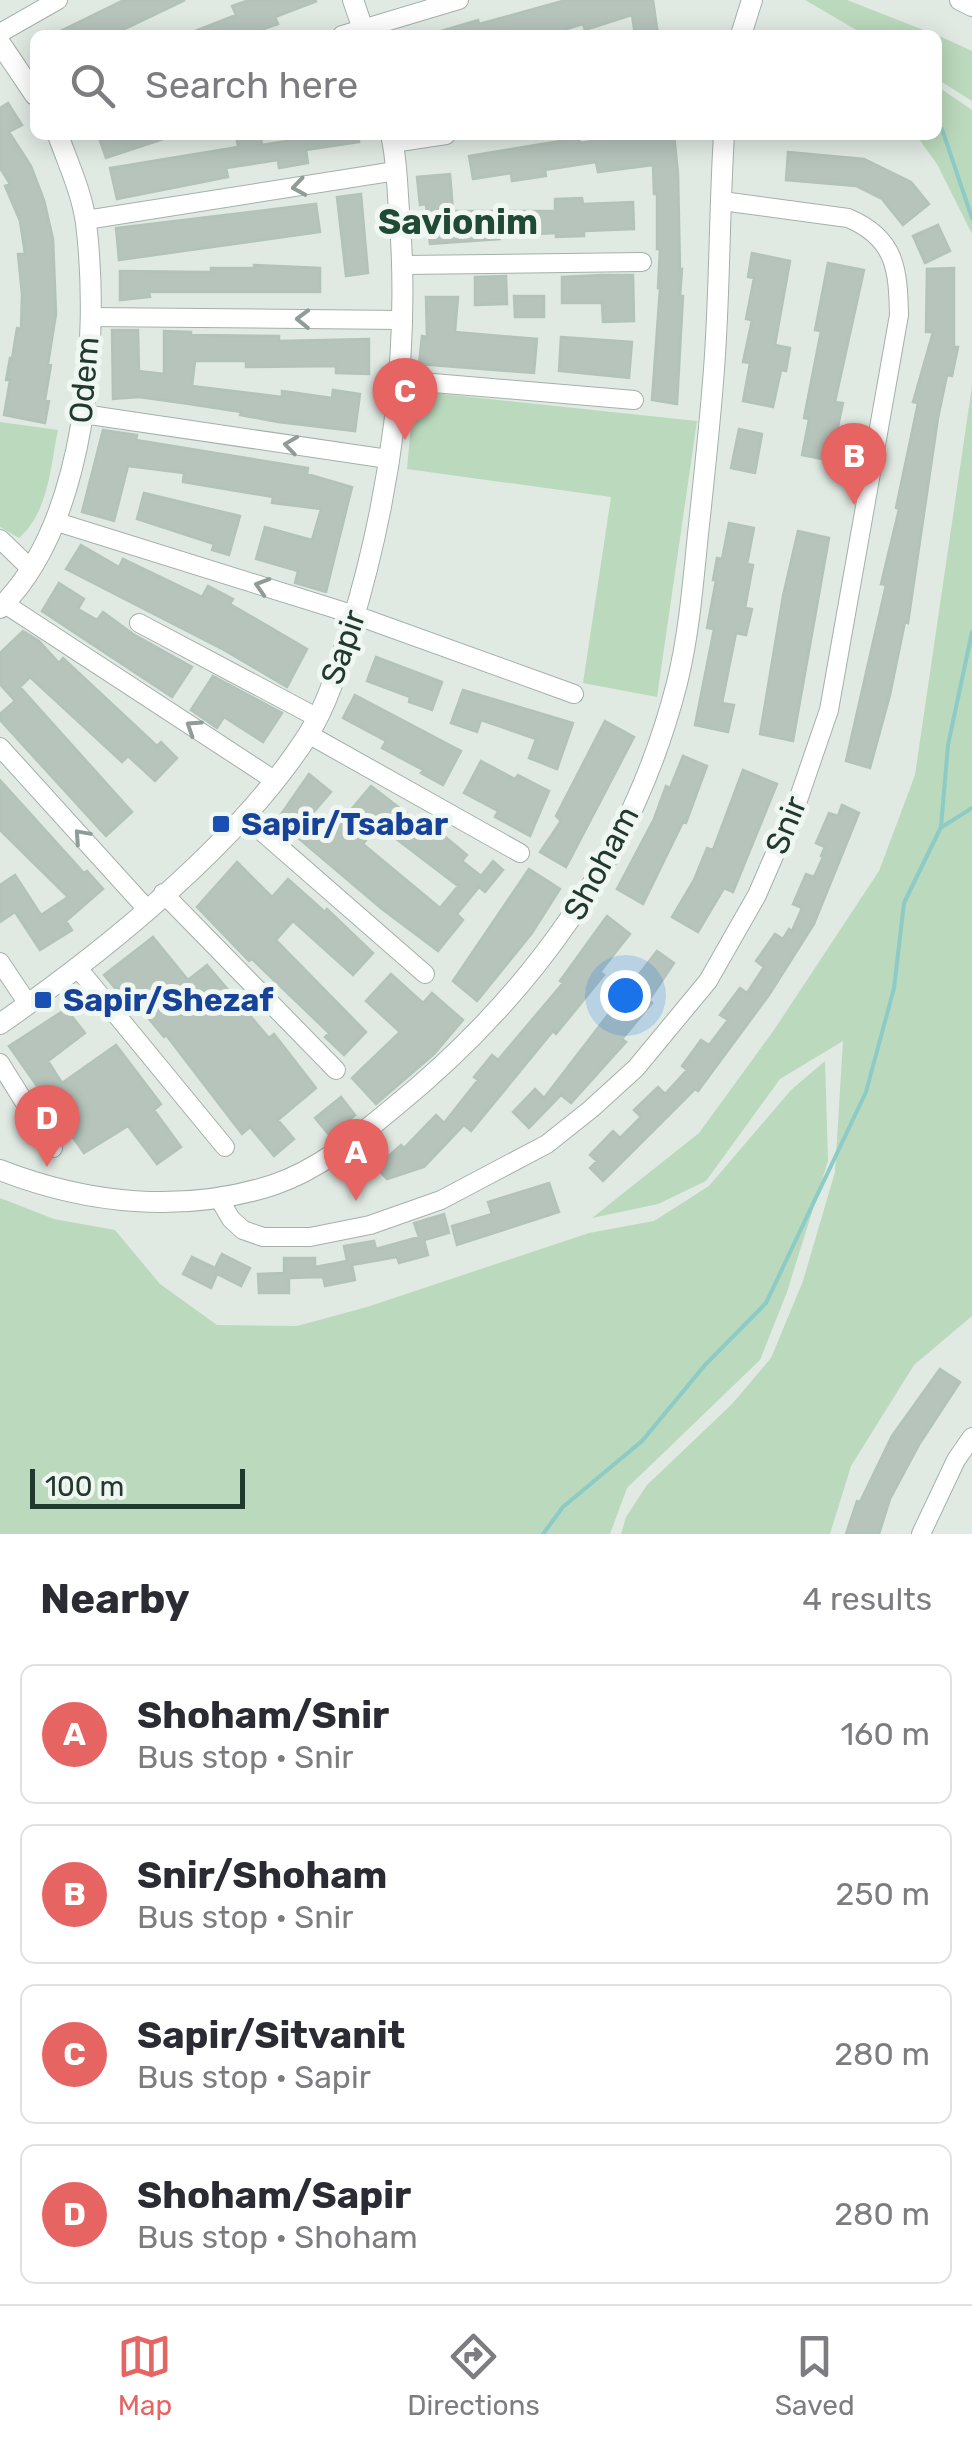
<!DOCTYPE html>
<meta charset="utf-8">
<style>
:root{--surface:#fff;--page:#f7f7f7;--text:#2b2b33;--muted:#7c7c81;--line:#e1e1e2;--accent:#e66462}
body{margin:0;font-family:Rubik,sans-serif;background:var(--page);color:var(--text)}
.scale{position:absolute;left:30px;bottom:25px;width:215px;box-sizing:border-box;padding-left:10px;border:5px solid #22392e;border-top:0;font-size:28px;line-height:35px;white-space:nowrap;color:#22392e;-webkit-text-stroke:8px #f0f7f2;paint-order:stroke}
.you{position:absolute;left:625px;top:995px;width:35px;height:35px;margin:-25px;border:8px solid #fff;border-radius:50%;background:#1a73e8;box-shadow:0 0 0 15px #1a73e833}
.badge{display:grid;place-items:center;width:65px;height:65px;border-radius:50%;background:var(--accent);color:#fff;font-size:32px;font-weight:700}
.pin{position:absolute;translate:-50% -82px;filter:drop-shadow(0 2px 5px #0008)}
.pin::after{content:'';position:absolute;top:52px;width:35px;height:30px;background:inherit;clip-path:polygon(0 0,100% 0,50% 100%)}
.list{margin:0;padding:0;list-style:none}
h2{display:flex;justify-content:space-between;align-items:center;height:130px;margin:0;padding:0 40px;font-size:42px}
h2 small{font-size:32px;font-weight:400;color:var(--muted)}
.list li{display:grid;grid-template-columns:65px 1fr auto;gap:30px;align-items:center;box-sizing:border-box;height:140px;margin:0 20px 20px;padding:0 20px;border:2px solid var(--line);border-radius:15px}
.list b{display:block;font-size:38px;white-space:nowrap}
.list p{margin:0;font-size:32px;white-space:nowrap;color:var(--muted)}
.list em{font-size:32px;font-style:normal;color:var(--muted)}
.icon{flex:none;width:55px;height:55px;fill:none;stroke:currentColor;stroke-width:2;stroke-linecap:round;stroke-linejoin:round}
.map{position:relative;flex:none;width:972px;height:1534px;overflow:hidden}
.search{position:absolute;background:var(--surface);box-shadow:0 5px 25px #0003;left:30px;right:30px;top:30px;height:110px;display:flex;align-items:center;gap:25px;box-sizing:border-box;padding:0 35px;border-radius:15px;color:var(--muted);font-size:38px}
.sheet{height:770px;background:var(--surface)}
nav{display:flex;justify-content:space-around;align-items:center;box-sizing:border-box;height:140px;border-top:2px solid var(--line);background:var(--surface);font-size:28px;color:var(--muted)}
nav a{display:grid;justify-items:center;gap:5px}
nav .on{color:var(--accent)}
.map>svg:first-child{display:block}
.green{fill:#bbd9bc}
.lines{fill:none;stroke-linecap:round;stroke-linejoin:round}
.stream{stroke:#8dcbc6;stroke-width:4}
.building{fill:#b6c4bc;stroke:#b3c3b9;stroke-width:2.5;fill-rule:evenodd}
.minor-casing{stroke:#a3b1a9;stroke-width:20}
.tertiary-casing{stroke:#a3b1a9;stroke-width:22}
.minor{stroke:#fff;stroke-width:18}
.tertiary{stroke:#fff;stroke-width:20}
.oneway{stroke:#909c96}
.transit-dot{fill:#1a4fb4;stroke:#f0f7f2;stroke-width:4}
.labels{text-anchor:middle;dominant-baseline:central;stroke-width:10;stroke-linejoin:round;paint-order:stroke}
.street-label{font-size:32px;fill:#22392e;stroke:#f0f7f2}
.transit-label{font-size:32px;font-weight:bold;fill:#164399;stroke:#f0f7f2;text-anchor:start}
.neighbourhood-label{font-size:35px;font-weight:bold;fill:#204936;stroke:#f0f7f2}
</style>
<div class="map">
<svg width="972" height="1534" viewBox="0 0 972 1534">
<rect width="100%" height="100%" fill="#e0eae3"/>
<!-- green -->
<path class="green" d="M805 0H847L936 35H865Z
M937 35 972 51V101L937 79Z
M937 86 972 110V234L937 164 916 135H937Z
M972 386V1316L914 1365 851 1466 830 1534H621L626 1517 647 1485 732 1404 771 1358 803 1281 835 1172 843 1041 780 1079 706 1181 658 1204 592 1218 699 1133 774 1030 879 871 915 775Z
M414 391 697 421 657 697 583 683 611 497 407 469Z
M0 422 58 430C50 468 49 511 19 538L0 527Z
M825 1061 828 1161 787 1292 760 1360 627 1488 610 1534H0V1198L54 1219 115 1230 160 1284 217 1325 297 1326 367 1307 589 1233 654 1221 709 1186 791 1090Z"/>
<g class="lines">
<!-- stream -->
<path class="stream" d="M937 124 942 129 972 218
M942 827 972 808
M543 1534 563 1507 642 1441 705 1365 766 1303 866 1092 894 988 904 903 941 827 948 745 972 632"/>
</g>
<!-- building -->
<path class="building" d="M124 0H185L112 35H52Z
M249 0 317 1 275 17 278 24 247 35H185L236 15 232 6Z
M566 0H653L658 35H635L632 15 585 30 583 24 547 35H438V32L478 20 479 24Z
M8 103 22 125 9 132 31 166 44 200 53 239 56 314 48 364 51 365 45 400 49 401 45 423 4 415 10 380H6L10 358 12 359 17 328 21 329 22 294 18 254H25L20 221 5 186 10 184 0 168V108Z
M98 135H169V137L106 158Z
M324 135H358L359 142 306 150 308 163 279 168 278 160 226 168 228 177 117 199 110 168 238 147 237 141 261 138 262 145Z
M627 135H674L678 173 680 269H682L680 296H683L677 404 652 400 660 288H658L660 249H657V194H654L653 165 598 172 596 162 545 170 546 176 512 181 511 173 473 179 469 156 579 138 580 143Z
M788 152 864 159 911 182 929 204 903 225 882 199 856 186 786 180Z
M450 174 453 211H555V199L582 198 583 204 633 202 634 229 584 231V236L556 237V233L500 236V239L430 244 426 204 420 205 417 177Z
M361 194 368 273 346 276 337 197Z
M316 204 320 232 119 260 116 228Z
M938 225 950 251 925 263 913 236Z
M752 253 790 261 775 345 790 348 786 371 781 370 773 407 743 401 750 363 743 362 752 320 746 319 754 278 748 277Z
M828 263 864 270 835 402 843 403 836 436 842 437 837 462 802 455 809 419 804 418 821 331 815 330Z
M254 265 320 268V292H149L150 297 120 300V271L211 272V268H254Z
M954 268V347H958L952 376 947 375 938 418 908 623 905 622 890 695 870 768 846 761 886 585 881 584 899 509 896 508 918 403 913 402 933 332H926L927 269Z
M602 275H633L634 321 603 322 602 303H562V277Z
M506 276 507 304 475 305V277Z
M514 296H544V317H515Z
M426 297H458L455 332 537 339 534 373 419 364 422 336 427 337Z
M112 330H138L139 371 164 374V331L191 332V335L279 336V341L369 339V374L336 373V366L246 367V361H195L192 386 282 397V391L332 398 333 390 360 394 355 431 278 422 240 415 241 412 189 404 139 397 113 399Z
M561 337 632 342 629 378 559 371Z
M739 429 762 434 755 473 731 468Z
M103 430 137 435 136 440 308 468 307 474 352 487 326 592 295 583 298 571 256 559 265 527 312 540 321 509 272 503 273 497 183 482 184 473 128 466 114 521 82 512Z
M144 493 240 516 229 555 212 550 214 544 137 519Z
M729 523 754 528 747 564 753 565 745 608 752 609 746 635 736 633 722 703 734 705 728 732 695 725 714 629 707 628 716 580H713L717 558 722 559Z
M798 531 829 538 793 741 760 734 783 596Z
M81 545 119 567 123 559 202 597 208 586 233 599 230 604 307 649 287 687 224 650 66 569Z
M59 583 84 599 78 609 97 620 103 612 133 634 192 667 172 697 42 611Z
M23 631 39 641 59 663 63 658 157 746 161 742 177 758 155 781 128 756 122 762 30 677 20 687 132 812 106 836 0 720V714L15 701 0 684V653Z
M376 657 442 682 432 710 409 702 410 697 367 681Z
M213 676 282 713 263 742 224 717 217 728 191 710Z
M463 690 573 723 557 769 529 758 536 739 481 720 477 732 451 723Z
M355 695 461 751 443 785 421 773 423 770 382 748 386 741 343 718Z
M605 721 634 737 566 867 540 852 561 821 556 816Z
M683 756 707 766 686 823 683 822 643 904 617 889 654 819 666 786 670 788Z
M481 761 515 779 518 775 549 791 530 836 495 817 498 811 464 793Z
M743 770 777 784 733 892 724 888 698 932 672 917 694 880 707 848 713 850Z
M309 774 331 792 307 820 328 837 371 786 440 839 443 835 467 855 462 861 481 876 493 861 503 870 485 892 479 887 457 914 463 920 438 951 382 909 277 820ZM378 825 458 886 440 908 363 844Z
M0 780 84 873 87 871 103 889 66 921 72 930 40 950 15 912 0 922V885L15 875 41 915 68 897 0 830Z
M842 805 859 813 814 924 769 995 698 1091 695 1089 603 1181 590 1168 597 1161 590 1155 613 1131 620 1138 641 1117 634 1110 658 1087 665 1094 687 1070 682 1066 701 1040 709 1045 728 1020 720 1015 740 988 747 993 764 967 756 961 775 934 783 939 789 929 792 931 802 908 793 904 806 874 814 877 823 857 821 856 825 847 816 843 829 813 838 816Z
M237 862 272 897 288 879 325 912 327 909 373 953 353 975 293 921 276 940 366 1032 344 1055 325 1037 329 1033 252 959 249 961 197 907Z
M529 869 560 889 532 933 477 1001 453 981Z
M607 916 630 934 600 972 604 975 556 1034 553 1031 471 1131 464 1125 424 1167 387 1179 376 1167 401 1145 404 1148 436 1115 444 1123 478 1080 474 1077 492 1055 498 1060 563 983 560 981Z
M153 937 188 980 207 965 269 1038 274 1034 316 1088 278 1120 294 1139 274 1156 250 1127 242 1134 166 1035 164 1037 135 1002 130 1006 104 975Z
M657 951 674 963 649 1000 652 1003 622 1039 626 1042 571 1103 561 1095 529 1128 513 1112 535 1089 544 1098Z
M391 974 423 1003 432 993 463 1020 434 1054 376 1104 352 1078 400 1032 366 1001Z
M66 1009 85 1033 48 1061 62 1083 116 1045 161 1104 154 1110 181 1147 157 1164 128 1126 84 1153 9 1046Z
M341 1097 355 1115 330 1136 315 1118Z
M549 1183 559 1212 457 1245 452 1226 492 1214 488 1202Z
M444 1214 449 1233 424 1240 428 1255 399 1263 397 1257 352 1265 355 1280 325 1286 323 1277 289 1278V1293H259L258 1274 284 1273V1258H315V1267L347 1261 344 1246 374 1241 376 1249 419 1237 414 1223Z
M222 1254 250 1268 241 1286 217 1274 211 1288 183 1274 192 1257 215 1268Z
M940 1369 960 1382 920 1443 890 1499 879 1534H846L857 1501 860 1502 892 1436Z"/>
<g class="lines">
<!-- minor casing -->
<g class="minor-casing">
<path id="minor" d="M0 33 58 0
M342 35 459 0
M393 143 446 135
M86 220 396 171
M404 265 642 262
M90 317 401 320
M398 380 634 400
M83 414 388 459
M57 522 355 615 574 694
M0 539 30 568
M5 604 274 780
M139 623 318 718
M308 734 520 853
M0 747 146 908
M245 817 425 974
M163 893 336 1070
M0 962 28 1004
M77 967 225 1147
M0 1063 53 1148
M218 1197 231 1219 243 1230 263 1237H310L370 1225 441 1200 547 1144 591 1109 636 1068 708 981 757 895 797 803 829 710 899 315C898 270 896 238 848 218L722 201
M921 1534 956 1460 972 1437"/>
</g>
<!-- tertiary casing -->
<g class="tertiary-casing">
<path id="tertiary" d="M353 0 365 35
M960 0 972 6
M741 35 752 0
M0 43 35 95
M0 608C87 522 100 338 86 223 82 193 68 163 58 135
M0 1024C105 951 239 843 308 735 328 703 339 665 350 630 391 496 411 350 399 210 397 186 397 159 391 135
M0 1170C87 1204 183 1214 273 1185 318 1170 357 1138 393 1108 530 997 633 856 677 683 689 635 693 583 698 534 704 479 710 424 714 369 720 291 719 213 724 135"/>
</g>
<!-- minor -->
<use href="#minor" class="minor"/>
<!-- tertiary -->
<use href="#tertiary" class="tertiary"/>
</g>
<!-- one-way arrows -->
<defs><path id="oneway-chevron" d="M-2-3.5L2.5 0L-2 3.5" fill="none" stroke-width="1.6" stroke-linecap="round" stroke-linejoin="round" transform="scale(2.5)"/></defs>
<g class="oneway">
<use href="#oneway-chevron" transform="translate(299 187) rotate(171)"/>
<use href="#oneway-chevron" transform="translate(303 319) rotate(-179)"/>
<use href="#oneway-chevron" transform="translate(291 445) rotate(-172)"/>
<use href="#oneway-chevron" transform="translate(262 586) rotate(-163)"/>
<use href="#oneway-chevron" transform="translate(193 727) rotate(-147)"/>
<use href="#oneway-chevron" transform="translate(81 836) rotate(-132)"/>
</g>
<!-- markers -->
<g class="transit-dot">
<rect x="211" y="814" width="20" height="20" rx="5"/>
<rect x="33" y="990" width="20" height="20" rx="5"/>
</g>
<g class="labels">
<!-- street labels -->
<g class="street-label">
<text transform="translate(84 380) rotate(-85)">Odem</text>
<text transform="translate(343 647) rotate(-71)">Sapir</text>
<text transform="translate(786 825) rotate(-68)">Snir</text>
<text transform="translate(601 863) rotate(-62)">Shoham</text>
</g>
<!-- transit labels -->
<g class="transit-label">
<text x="241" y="824">Sapir/Tsabar</text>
<text x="63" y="1000">Sapir/Shezaf</text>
</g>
<!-- neighbourhood labels -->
<g class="neighbourhood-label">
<text x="458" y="222">Savionim</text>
</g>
</g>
</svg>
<div class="scale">100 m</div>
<div class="you"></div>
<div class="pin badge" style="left:356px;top:1201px">A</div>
<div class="pin badge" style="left:854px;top:505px">B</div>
<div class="pin badge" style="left:405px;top:440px">C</div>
<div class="pin badge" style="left:47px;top:1167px">D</div>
<div class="search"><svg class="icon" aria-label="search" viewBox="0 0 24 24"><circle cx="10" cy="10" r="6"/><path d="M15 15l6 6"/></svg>Search here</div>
</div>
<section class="sheet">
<h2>Nearby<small>4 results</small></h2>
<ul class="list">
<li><span class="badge">A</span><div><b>Shoham/Snir</b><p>Bus stop · Snir</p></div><em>160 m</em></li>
<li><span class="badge">B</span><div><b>Snir/Shoham</b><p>Bus stop · Snir</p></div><em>250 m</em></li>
<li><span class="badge">C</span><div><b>Sapir/Sitvanit</b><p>Bus stop · Sapir</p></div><em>280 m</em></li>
<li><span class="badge">D</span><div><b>Shoham/Sapir</b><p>Bus stop · Shoham</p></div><em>280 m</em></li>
</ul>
</section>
<nav>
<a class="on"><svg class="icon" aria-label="map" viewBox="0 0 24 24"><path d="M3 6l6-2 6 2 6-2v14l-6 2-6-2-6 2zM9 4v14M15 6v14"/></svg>Map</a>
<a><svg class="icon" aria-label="directions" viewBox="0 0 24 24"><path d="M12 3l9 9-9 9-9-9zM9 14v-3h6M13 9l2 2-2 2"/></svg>Directions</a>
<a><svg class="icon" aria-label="saved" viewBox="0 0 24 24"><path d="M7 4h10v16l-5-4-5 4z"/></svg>Saved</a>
</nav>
